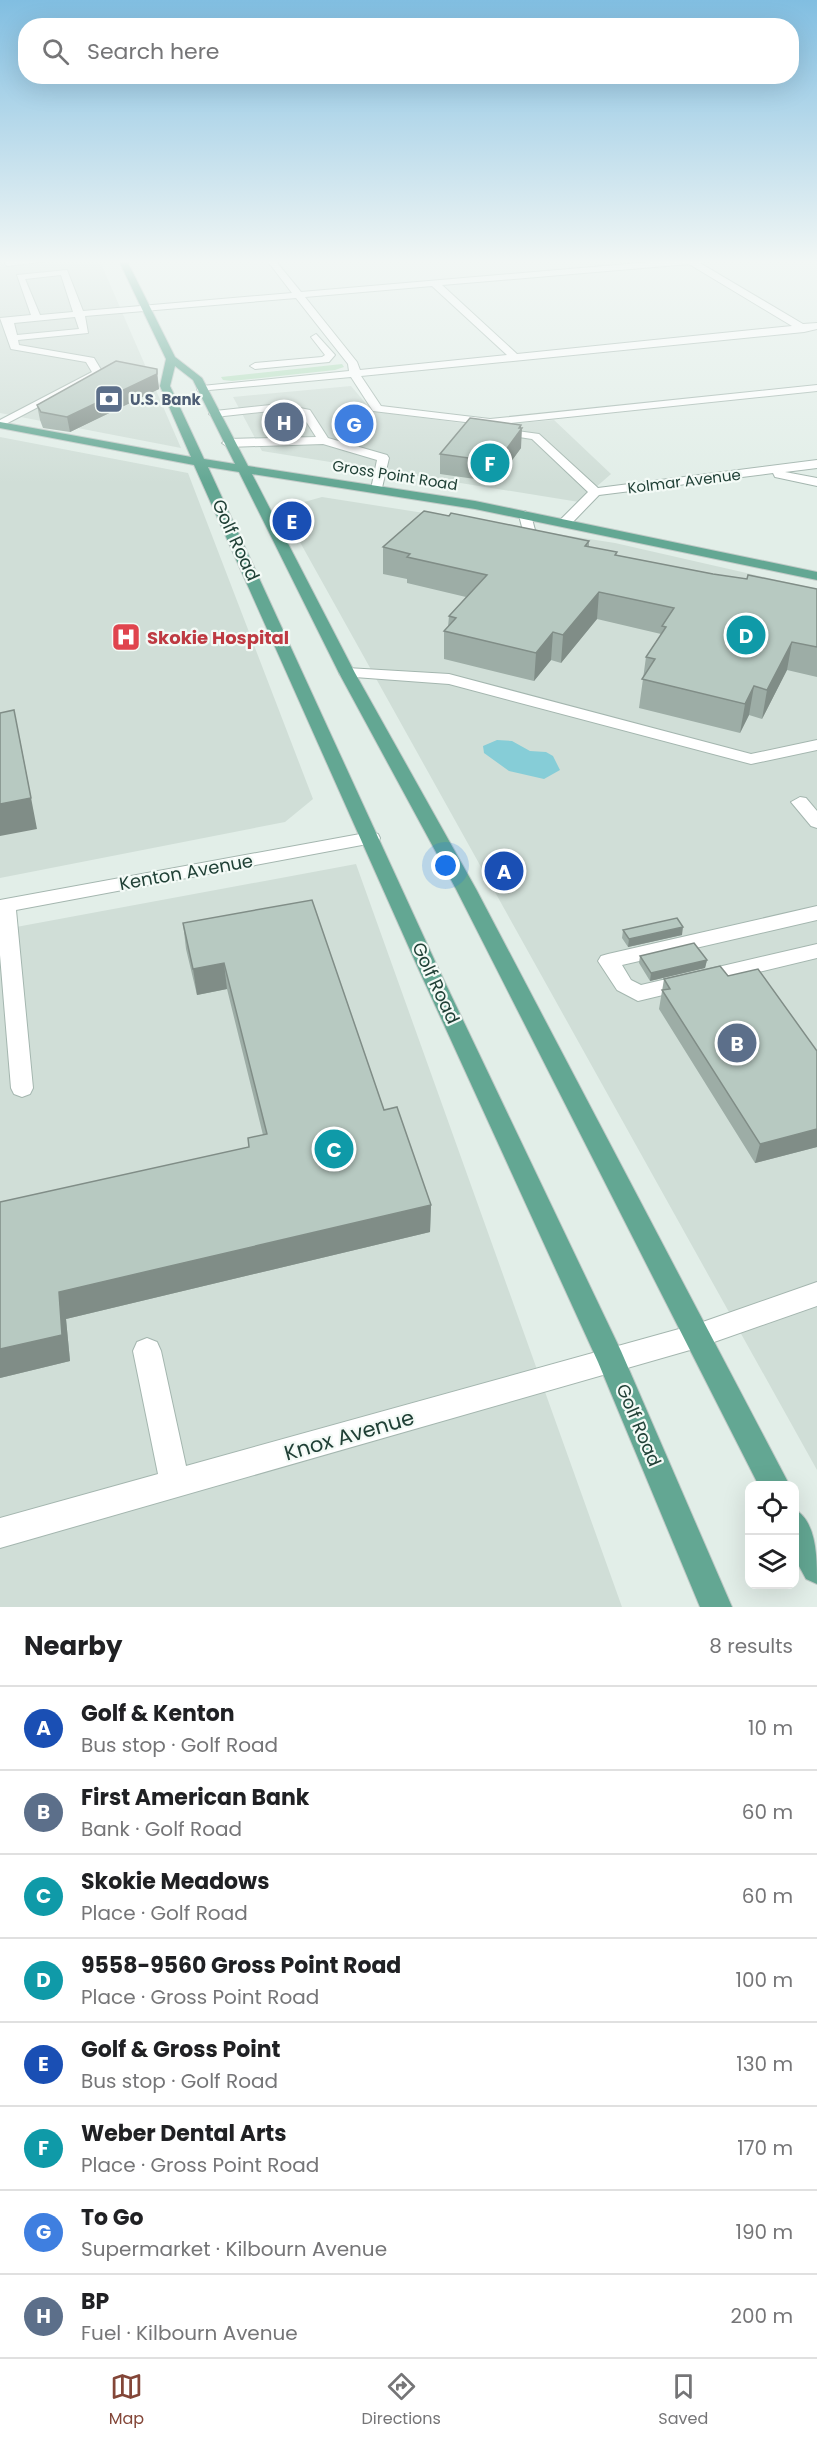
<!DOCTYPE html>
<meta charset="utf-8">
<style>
:root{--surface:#fff;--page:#f2f2f2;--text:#202124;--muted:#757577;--line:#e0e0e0;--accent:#834638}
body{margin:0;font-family:Poppins,sans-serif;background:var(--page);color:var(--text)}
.controls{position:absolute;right:18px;bottom:18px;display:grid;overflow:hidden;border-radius:12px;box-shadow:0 6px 24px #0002}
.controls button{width:54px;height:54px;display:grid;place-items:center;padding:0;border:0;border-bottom:2px solid var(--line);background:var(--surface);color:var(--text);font:30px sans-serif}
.you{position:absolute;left:446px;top:866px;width:21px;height:21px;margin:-15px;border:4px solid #fff;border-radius:50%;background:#1a73e8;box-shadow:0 0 0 9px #1a73e833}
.badge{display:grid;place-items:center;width:39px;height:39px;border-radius:50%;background:var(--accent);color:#fff;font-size:20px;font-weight:700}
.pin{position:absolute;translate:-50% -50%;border:3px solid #fff;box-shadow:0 2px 6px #0006}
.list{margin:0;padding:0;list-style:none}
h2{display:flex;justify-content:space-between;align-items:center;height:78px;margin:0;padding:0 24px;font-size:26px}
h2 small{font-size:20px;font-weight:400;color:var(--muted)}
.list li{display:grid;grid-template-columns:39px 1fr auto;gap:18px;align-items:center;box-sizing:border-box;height:84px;padding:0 24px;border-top:2px solid var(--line)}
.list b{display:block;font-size:22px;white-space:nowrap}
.list p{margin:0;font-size:20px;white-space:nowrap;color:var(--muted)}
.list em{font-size:20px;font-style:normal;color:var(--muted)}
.icon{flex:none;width:33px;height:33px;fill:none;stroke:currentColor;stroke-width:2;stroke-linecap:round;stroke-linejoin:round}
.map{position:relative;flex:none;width:817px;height:1607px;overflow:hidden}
.search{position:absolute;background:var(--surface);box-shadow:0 6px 24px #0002;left:18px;right:18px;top:18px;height:66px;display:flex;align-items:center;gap:15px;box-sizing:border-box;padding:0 21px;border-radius:24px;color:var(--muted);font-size:22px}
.sheet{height:750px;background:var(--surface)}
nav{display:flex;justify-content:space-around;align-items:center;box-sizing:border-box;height:84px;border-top:2px solid var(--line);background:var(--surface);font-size:16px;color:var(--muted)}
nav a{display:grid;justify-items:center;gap:3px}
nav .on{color:var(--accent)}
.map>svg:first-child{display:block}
.built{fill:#d0ded7}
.green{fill:#b9e0c2}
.water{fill:#86cdd7}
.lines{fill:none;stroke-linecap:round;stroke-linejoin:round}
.minor-casing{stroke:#a4b6af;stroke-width:2}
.major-casing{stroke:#c1cac7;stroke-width:2}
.minor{fill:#fff;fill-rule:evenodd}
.major{fill:#63a793;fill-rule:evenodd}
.wall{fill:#9dada6}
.shaded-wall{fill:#808d87}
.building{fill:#b7c9c1;stroke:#808d87;stroke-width:1.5}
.labels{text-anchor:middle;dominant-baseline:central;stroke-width:4.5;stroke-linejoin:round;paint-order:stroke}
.far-service-label{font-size:15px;font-weight:bold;fill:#4e5e75;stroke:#f3faf6;text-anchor:start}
.far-street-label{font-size:15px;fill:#204036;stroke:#f3faf6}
.street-label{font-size:18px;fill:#204036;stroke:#f3faf6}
.health-label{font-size:18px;font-weight:bold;fill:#be3a42;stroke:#f3faf6;text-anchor:start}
.near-street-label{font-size:21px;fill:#204036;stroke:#f3faf6}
</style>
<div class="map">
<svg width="817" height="1607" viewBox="0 0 817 1607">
<rect width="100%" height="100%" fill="#e2eee8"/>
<!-- built -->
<path class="built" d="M0 259H99L181 448 0 413Z
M351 386 372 411 484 426 554 420 611 474 579 502 262 451 233 397Z
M0 437 188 473 313 799 285 822 0 878Z
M322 497 615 543 817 589V1470L286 517V507Z
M356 864 622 1607H0V930Z"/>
<!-- green -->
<path class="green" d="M342 364 344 367 335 370 232 381 223 380 221 377Z"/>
<!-- water -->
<path class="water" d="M497 740 512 741 530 751 546 752 553 756 560 770 544 779 509 771 484 753 483 746Z"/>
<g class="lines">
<!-- minor casing -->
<g class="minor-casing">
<path id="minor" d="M2 259 11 260 64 259 7 266Z
M266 259H274L301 292 686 259H718L700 263 803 324 817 323V329L804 332 361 376 381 406 490 419 817 385V391L490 425 373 411 351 377 198 391 197 389 202 386 349 371 348 364 296 298 85 316 88 333 18 340 19 345 94 358 103 373 0 427V420L92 372 86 362 11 349 0 318 31 315 17 275 67 270 83 311 292 293ZM689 264 792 326 517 354 442 285ZM61 275 73 312 40 315 25 279ZM432 286 507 355 360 370 357 362 305 297ZM75 317 79 329 17 335 14 323Z
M316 334 335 355 329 362 255 369 250 366 255 363 322 357 325 355 311 337Z
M280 404 310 410 328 438 387 455 389 458 381 492 377 493 371 489 377 460 323 444 228 447 222 443 228 439 316 437 302 415 280 410 215 417 209 414 215 411Z
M503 429 539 434 598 488 817 460V468L785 472 817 478V486L775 477 773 473 599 495 569 526 564 527 557 523 588 492 532 439 499 434 497 432Z
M525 511 531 515 535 530 551 539V545H541L524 535 519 515Z
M347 668 449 674 751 754 817 740V750L751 764 449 684 341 676 339 673 341 670Z
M800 797 806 798 817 811V828L811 826 791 802Z
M371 832 378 834 380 838 378 842 16 910 33 1088 30 1094 22 1097 14 1094 11 1088 0 955V900Z
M817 906V920L622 965 631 980 641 985 817 944V958L638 1001 617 990 598 961 601 956 608 954Z
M817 1282V1306L697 1348 0 1548V1518L158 1474 133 1351 137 1342 147 1338 157 1342 161 1351 186 1466 697 1324Z"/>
</g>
<!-- major casing -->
<g class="major-casing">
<path id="major" d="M118 259H126L175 357 202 378 248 466 475 501 817 572V580L475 509 252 474 355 673 476 889 790 1486H759L456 889 339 673 239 472 208 467 439 970 621 1351 732 1607H700L598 1362 419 970 194 465 0 428V422L191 457 160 386 166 359ZM175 366 193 380 235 464 204 459 170 386Z
M794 1509C817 1521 817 1558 817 1584L806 1579 794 1557Z"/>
</g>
<!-- minor -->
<use href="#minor" class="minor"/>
<!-- major -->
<use href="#major" class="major"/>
</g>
<!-- wall -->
<path class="wall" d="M157 369 159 389 70 432 43 428 40 420 37 405Z
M521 425V448L496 482 440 474V454Z
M449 516 589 541V547L616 555 713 574 817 589V677L787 670 762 719 749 715 740 733 639 708 646 657 661 634 597 619 561 663 551 660 534 681 444 659V631L448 627 449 616 466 597 407 583V579L383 574V547Z
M183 923 384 1110 431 1205 430 1232 66 1319 70 1361 0 1378V1202L249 1147 263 1135 227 989 197 995 186 949Z
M623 930 682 935 628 947 622 938Z
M640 956 707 960 705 968 650 981 639 963Z
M728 976 817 1051V1147L755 1163 659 1009 664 979Z"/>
<!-- shaded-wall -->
<path class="shaded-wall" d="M157 374 159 389 70 432 67 417Z
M521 425V430L522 428 521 448 496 482 497 462Z
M599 592 597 619 561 663 563 635Z
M553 632 551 660 534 681 536 653Z
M792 642 787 670 762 719 767 690Z
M754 686 749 715 740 733 745 704Z
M20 740 37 829 0 836V804Z
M683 927 682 935 628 947 629 939Z
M707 960 705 968 650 981 651 973Z
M224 963 227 989 197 995 193 969Z
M817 1129V1147L755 1163 760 1144Z
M431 1205 430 1232 66 1319 70 1361 0 1378V1349L59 1292Z"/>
<!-- building -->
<path class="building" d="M116 361 157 369V374L67 417 41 412 37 405Z
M470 418 521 425 519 428H522L497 462 440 454Z
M424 511 449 516 451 513 589 541 585 546 617 552 615 555 713 574 747 579 748 575 817 589V647L792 642 767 690 754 686 745 704 642 679 655 659 646 657 666 627 662 626 674 608 599 592 563 635 553 632 536 653 444 631 456 618 449 616 487 575 407 557 410 554 383 547Z
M14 710 31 798 0 804V713Z
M312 900 384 1110 397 1107 431 1205 59 1292 62 1335 0 1349V1202L249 1147 248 1138 267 1134 224 963 193 969 183 923Z
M677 918 683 927 629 939 623 930Z
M694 943 707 960 651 973 640 956Z
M720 966 728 976 758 969 817 1051V1129L760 1144 662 990 670 989 664 979Z"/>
<!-- sky -->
<linearGradient id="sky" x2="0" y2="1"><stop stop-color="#81bee1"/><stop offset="0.54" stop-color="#f2f7f5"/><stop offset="1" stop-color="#f2f7f5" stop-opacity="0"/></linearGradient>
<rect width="817" height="484" fill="url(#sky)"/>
<!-- icons -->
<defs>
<g id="bank-square" transform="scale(1.5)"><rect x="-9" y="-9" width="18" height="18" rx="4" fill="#5c6f8a" stroke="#f3faf6"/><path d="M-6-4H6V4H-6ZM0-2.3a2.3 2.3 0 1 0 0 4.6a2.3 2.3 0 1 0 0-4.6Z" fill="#fff"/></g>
<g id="hospital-square" transform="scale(1.5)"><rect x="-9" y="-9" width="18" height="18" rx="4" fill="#e0444e" stroke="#f3faf6"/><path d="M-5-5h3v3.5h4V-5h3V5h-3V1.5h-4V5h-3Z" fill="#fff"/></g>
</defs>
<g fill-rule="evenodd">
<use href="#bank-square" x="109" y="399"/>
<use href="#hospital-square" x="126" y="637"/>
</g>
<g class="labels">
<!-- far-service labels -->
<g class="far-service-label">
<text x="130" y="399">U.S. Bank</text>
</g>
<!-- far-street labels -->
<g class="far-street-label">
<text transform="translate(395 475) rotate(9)">Gross Point Road</text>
<text transform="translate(684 481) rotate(-7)">Kolmar Avenue</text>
</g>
<!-- street labels -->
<g class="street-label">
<text transform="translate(236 540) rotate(65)">Golf Road</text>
<text transform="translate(186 872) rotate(-10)">Kenton Avenue</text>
<text transform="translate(436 983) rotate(65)">Golf Road</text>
<text transform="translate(639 1425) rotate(67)">Golf Road</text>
</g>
<!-- health labels -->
<g class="health-label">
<text x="147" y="637">Skokie Hospital</text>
</g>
<!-- near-street labels -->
<g class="near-street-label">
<text transform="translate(349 1435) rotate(-16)">Knox Avenue</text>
</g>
</g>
</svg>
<div class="controls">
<button><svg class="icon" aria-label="locate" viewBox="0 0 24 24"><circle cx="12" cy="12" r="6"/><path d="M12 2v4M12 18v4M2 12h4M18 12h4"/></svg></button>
<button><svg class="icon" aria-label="layers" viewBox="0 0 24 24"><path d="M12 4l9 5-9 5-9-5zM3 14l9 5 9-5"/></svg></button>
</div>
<div class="you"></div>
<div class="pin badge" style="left:504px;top:871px;background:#1a4fb4">A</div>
<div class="pin badge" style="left:737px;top:1043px;background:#5c6f8a">B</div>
<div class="pin badge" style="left:334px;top:1149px;background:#0f9aa8">C</div>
<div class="pin badge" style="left:746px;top:635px;background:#0f9aa8">D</div>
<div class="pin badge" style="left:292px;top:521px;background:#1a4fb4">E</div>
<div class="pin badge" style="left:490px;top:463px;background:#0f9aa8">F</div>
<div class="pin badge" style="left:354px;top:424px;background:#3f7fe0">G</div>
<div class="pin badge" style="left:284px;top:422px;background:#5c6f8a">H</div>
<div class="search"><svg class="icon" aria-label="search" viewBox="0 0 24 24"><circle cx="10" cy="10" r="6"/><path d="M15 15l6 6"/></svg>Search here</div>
</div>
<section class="sheet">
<h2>Nearby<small>8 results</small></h2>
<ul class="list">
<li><span class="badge" style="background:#1a4fb4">A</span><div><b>Golf &amp; Kenton</b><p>Bus stop · Golf Road</p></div><em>10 m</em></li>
<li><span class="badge" style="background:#5c6f8a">B</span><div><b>First American Bank</b><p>Bank · Golf Road</p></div><em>60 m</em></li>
<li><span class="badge" style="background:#0f9aa8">C</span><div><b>Skokie Meadows</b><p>Place · Golf Road</p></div><em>60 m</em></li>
<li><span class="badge" style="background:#0f9aa8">D</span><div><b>9558-9560 Gross Point Road</b><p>Place · Gross Point Road</p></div><em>100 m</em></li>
<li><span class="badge" style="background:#1a4fb4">E</span><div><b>Golf &amp; Gross Point</b><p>Bus stop · Golf Road</p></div><em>130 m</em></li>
<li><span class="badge" style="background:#0f9aa8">F</span><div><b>Weber Dental Arts</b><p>Place · Gross Point Road</p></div><em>170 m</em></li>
<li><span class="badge" style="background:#3f7fe0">G</span><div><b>To Go</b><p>Supermarket · Kilbourn Avenue</p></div><em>190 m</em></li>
<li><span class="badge" style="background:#5c6f8a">H</span><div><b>BP</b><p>Fuel · Kilbourn Avenue</p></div><em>200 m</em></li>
</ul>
</section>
<nav>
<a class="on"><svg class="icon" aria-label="map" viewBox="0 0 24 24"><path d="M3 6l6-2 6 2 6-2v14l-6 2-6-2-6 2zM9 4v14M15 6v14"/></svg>Map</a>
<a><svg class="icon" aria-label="directions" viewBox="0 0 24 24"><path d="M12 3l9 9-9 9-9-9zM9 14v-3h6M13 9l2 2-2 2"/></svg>Directions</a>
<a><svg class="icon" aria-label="saved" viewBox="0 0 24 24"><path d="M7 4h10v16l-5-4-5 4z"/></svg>Saved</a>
</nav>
